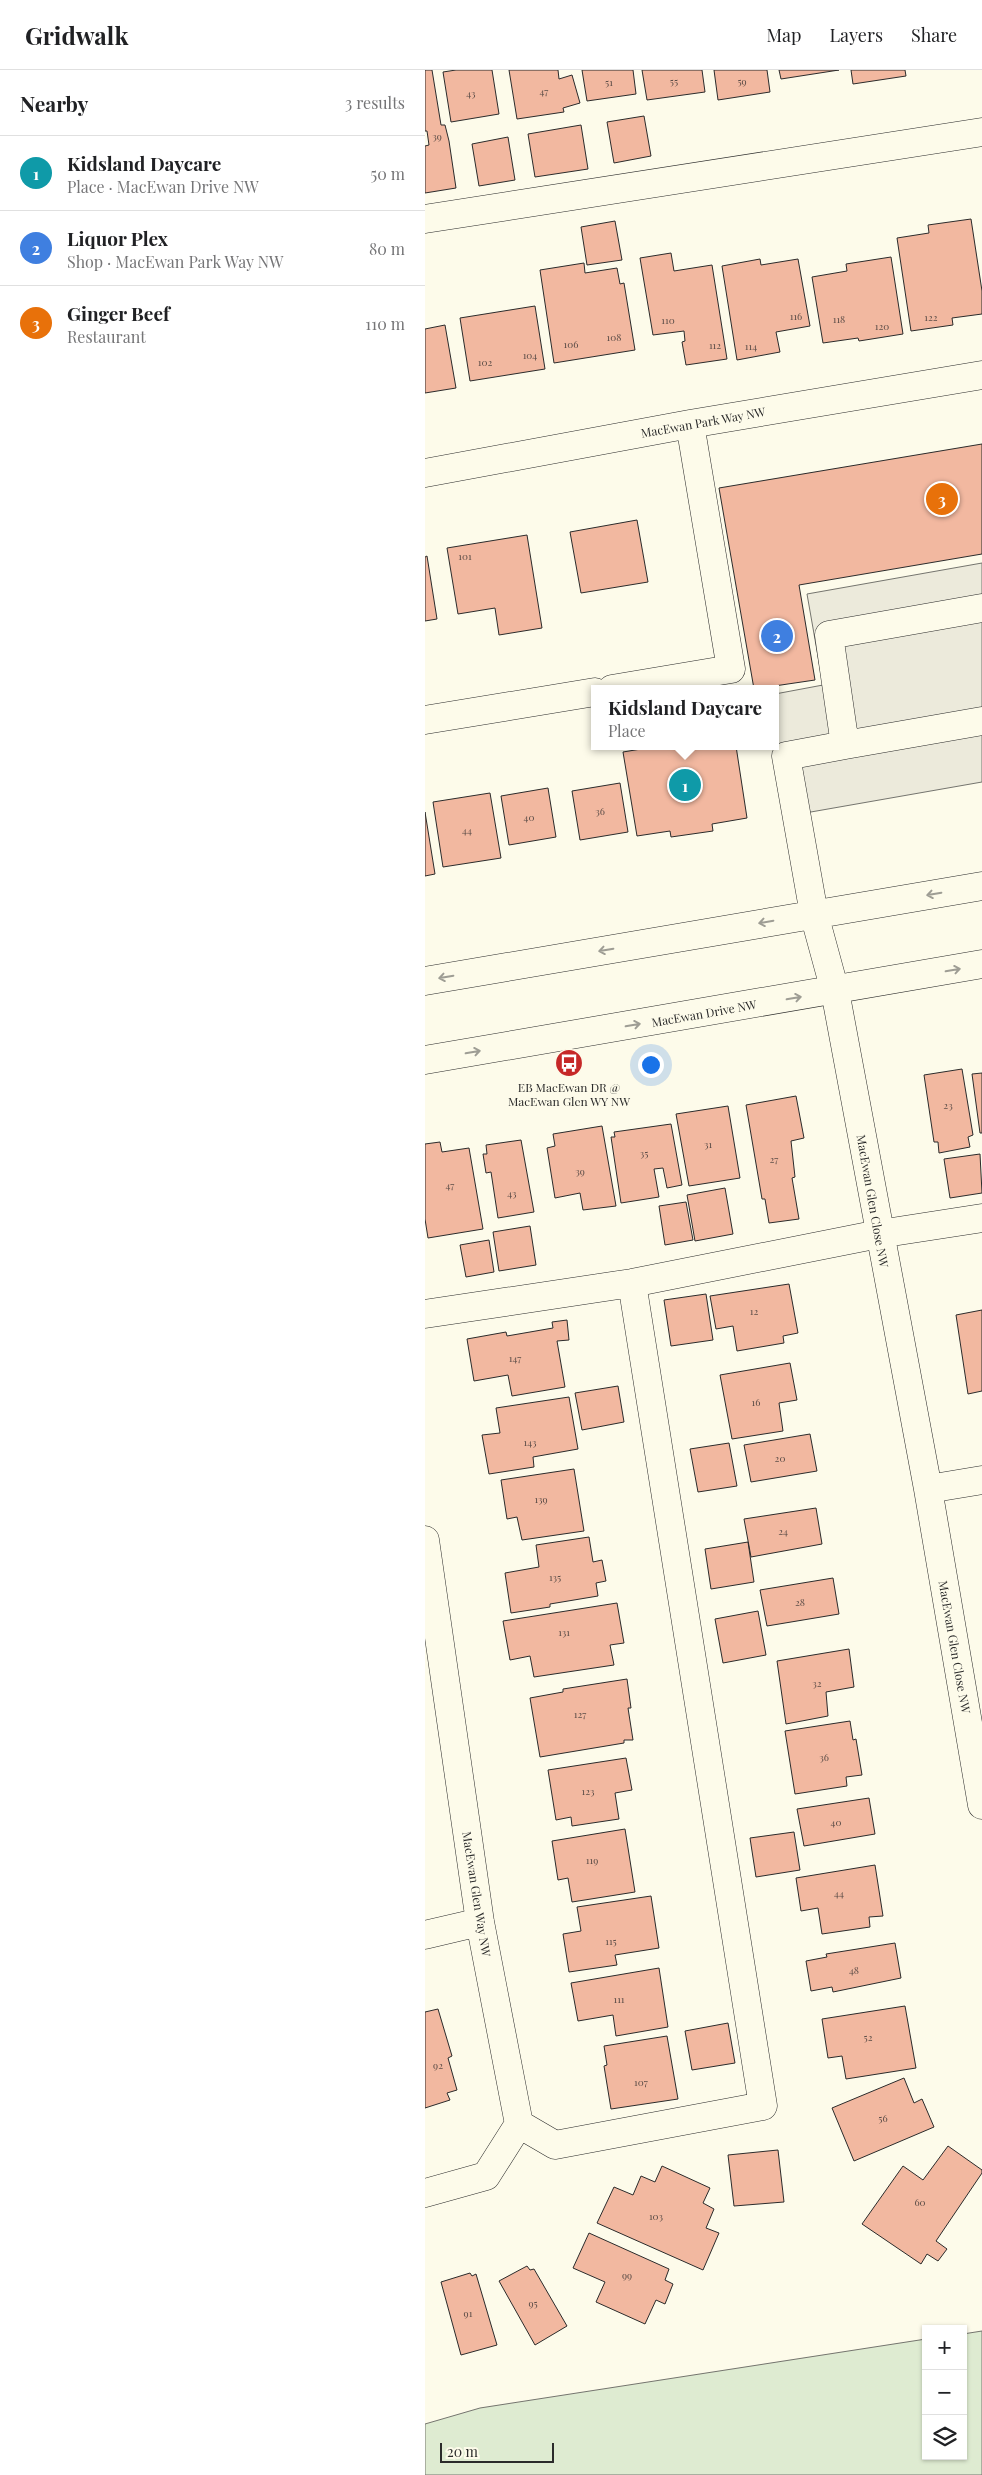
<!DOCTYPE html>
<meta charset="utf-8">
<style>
:root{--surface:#fff;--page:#f6f6f6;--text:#202124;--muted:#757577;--line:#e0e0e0;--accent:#c62828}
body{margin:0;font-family:"Playfair Display",serif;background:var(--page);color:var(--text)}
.controls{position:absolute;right:15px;bottom:15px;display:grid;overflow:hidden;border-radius:0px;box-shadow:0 1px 4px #0004}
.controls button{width:45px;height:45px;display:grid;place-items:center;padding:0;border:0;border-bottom:1px solid var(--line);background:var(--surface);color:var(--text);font:25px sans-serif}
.scale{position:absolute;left:15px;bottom:12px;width:114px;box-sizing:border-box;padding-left:5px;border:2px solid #2b2b2b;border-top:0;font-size:14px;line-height:18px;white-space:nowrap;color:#2b2b2b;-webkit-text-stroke:4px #fdfbea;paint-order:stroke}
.you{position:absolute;left:225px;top:994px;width:18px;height:18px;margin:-12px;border:4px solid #fff;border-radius:50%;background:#1a73e8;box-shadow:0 0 0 8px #1a73e833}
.badge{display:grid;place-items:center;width:32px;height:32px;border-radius:50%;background:var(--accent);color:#fff;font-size:16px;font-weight:700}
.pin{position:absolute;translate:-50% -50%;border:2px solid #fff;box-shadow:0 1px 5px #0006}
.popup{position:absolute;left:166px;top:615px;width:188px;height:65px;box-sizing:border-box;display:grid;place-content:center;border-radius:0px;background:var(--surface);filter:drop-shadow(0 1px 4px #0005);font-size:16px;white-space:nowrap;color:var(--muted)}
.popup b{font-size:19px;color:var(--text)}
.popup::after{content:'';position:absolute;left:50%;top:100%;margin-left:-10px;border:10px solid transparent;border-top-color:var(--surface)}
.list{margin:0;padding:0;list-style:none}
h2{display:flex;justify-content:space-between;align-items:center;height:65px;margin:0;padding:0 20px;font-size:21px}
h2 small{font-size:16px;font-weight:400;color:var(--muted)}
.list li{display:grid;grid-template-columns:32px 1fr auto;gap:15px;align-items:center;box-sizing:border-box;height:75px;padding:0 20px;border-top:1px solid var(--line)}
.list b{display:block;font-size:19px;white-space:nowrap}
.list p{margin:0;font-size:16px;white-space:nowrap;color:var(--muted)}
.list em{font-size:16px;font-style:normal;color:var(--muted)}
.icon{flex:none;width:28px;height:28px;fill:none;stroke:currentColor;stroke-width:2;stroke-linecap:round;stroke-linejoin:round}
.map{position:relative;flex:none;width:557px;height:2405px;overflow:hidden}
header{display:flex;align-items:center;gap:30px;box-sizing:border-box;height:70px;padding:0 25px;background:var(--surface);border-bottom:1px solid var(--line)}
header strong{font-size:24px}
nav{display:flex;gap:28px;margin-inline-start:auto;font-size:18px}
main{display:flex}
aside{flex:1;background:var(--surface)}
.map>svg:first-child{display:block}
.green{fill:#deebd1;stroke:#74746e}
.parking{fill:#eceadb;stroke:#74746e}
.building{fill:#f2b8a0;stroke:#2b2b2b}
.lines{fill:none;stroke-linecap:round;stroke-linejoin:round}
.minor-casing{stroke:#2b2b2b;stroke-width:29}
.minor{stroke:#fdfbea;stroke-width:28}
.oneway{stroke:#9e9d94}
.labels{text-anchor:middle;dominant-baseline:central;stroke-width:4;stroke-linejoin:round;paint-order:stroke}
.number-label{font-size:10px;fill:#5d4e48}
.street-label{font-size:12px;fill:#2b2b2b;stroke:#fdfbea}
.poi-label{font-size:12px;fill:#2b2b2b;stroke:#fdfbea}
</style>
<header>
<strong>Gridwalk</strong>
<nav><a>Map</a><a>Layers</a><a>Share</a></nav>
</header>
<main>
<aside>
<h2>Nearby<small>3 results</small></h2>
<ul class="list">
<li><span class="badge" style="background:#0f9aa8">1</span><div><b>Kidsland Daycare</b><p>Place · MacEwan Drive NW</p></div><em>50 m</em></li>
<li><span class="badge" style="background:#3f7fe0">2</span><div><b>Liquor Plex</b><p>Shop · MacEwan Park Way NW</p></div><em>80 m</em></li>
<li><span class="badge" style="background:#e8710a">3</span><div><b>Ginger Beef</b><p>Restaurant</p></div><em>110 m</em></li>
</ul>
</aside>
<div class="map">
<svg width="557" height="2405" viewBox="0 0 557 2405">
<rect width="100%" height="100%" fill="#fdfbea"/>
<!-- green -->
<path class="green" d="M557 2261V2405H0V2354L55 2338 501 2269V2386H538V2264Z"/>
<!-- parking -->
<path class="parking" d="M557 493V712L363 746 350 670V624L398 615 382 524Z"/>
<!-- building -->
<path class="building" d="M0 0H7L16 55H20L24 71 31 118 0 123V76L4 75 2 61H0Z
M31 0H67L74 44 26 52 18 2Z
M84 0H133L134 9 147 5 155 33 138 38 139 42 92 49Z
M157 0H208L211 24 162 31Z
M217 0H277L280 22 222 30Z
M289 0H342L345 22 293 30Z
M354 0H414L356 9Z
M426 0H480L481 6 428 14Z
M219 46 226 86 189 93 182 52Z
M156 55 163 99 110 107 103 64Z
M83 67 90 110 54 116 47 74Z
M546 149 557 221V244L527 248 528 255 486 261 472 168 504 163 503 155Z
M190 151 197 190 162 195 156 157Z
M246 183 249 201 287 195 302 289 261 295 257 272 260 271 259 261 228 265 215 188Z
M466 187 478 264 434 271 433 268 398 273 387 207 422 201 421 194Z
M335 189 336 195 373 189 385 256 351 262 355 282 312 290 297 196Z
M159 193 160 203 192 198 195 214 199 213 210 280 129 293 115 200Z
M110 236 120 299 45 311 35 248Z
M20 255 31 318 0 323V259Z
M557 374V484L374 515 390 610 329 619 294 418Z
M212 450 223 512 156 523 145 462Z
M102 465 117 558 74 565 70 538 33 544 22 478Z
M2 486 12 549 0 551V487Z
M234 676H311L322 748 287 754 288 761 246 767 245 761 212 766 198 682Z
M195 713 203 762 155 770 147 721Z
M123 718 131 767 84 775 76 726Z
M65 723 76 788 18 797 8 732Z
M0 742 10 804 0 806Z
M537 999 548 1065 543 1067 545 1077 514 1083 513 1072H509L499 1005Z
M557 1003V1063H555L547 1004Z
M371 1026 379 1068 366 1071 370 1107 367 1108 374 1149 344 1153 340 1129H337L321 1035Z
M303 1036 315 1108 264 1116 251 1044Z
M246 1054 257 1115 242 1118 238 1098 229 1099 234 1127 196 1133 186 1067H190L189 1062Z
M177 1056 191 1136 158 1140 155 1123 130 1128 122 1078 130 1076 128 1064Z
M96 1070 109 1142 73 1148 66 1102 61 1103 58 1084H62L61 1075Z
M15 1072 17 1082 44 1078 58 1159 3 1168 0 1149V1074Z
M555 1084 557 1123 525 1128 519 1089Z
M300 1118 308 1164 270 1171 262 1125Z
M261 1132 268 1170 240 1175 234 1136Z
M105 1156 111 1195 74 1201 68 1162Z
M64 1170 69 1202 41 1207 35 1175Z
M364 1214 373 1263 358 1266 359 1273 312 1281 308 1256 291 1259 285 1226Z
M281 1224 288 1270 246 1276 239 1230Z
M557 1240V1321L543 1324 531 1245Z
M142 1250 144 1270 132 1271 140 1317 87 1326 83 1305 49 1311 42 1269 81 1262 82 1266 128 1258 127 1252Z
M365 1293 372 1330 354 1333 358 1361 307 1369 295 1305Z
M193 1316 199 1352 157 1360 150 1323Z
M144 1327 153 1379 108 1387 109 1397 64 1404 57 1365 75 1363 71 1338Z
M385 1364 392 1401 326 1412 319 1375Z
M304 1373 312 1416 273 1422 265 1379Z
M149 1399 159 1461 97 1470 92 1447 82 1449 76 1410Z
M391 1438 397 1474 326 1487 319 1449Z
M164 1467 168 1492 177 1490 181 1511 171 1513 173 1526 125 1534V1537L86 1543 80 1503 114 1497 111 1475Z
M323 1472 329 1512 286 1519 280 1479Z
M408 1508 414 1544 342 1556 335 1520Z
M192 1533 199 1573 185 1575 189 1595 109 1607 105 1586 85 1590 78 1551Z
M333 1541 341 1585 298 1593 290 1549Z
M424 1579 429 1617 401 1622 403 1646 361 1654 352 1591Z
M202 1609 206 1638H203L208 1670H199V1673L115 1687 105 1628 138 1622V1619Z
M425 1651 428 1670 431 1669 437 1705 421 1707 422 1716 370 1724 360 1661Z
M201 1688 207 1720 190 1723 194 1749 147 1756 146 1747 131 1750 123 1700Z
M444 1728 450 1764 379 1776 372 1739Z
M200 1759 210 1822 147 1832 143 1808 133 1810 127 1771Z
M369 1762 375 1800 331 1807 325 1768Z
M450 1795 458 1846 444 1847 445 1857 397 1864 393 1838 376 1841 371 1808Z
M226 1826 234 1878 190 1885 192 1895 144 1902 138 1864 156 1861 152 1837Z
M470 1873 476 1908 408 1922 407 1917 386 1921 381 1891 402 1887 401 1884Z
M234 1898 243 1957 191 1966 188 1945 153 1951 146 1913Z
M480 1936 491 1998 421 2009 417 1986 403 1988 397 1949Z
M13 1939 27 1986 23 1988 32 2020 22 2023 25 2030 0 2038V1942Z
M303 1953 310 1993 267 2000 260 1961Z
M242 1966 253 2029 186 2039 179 1996 182 1995 179 1976Z
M479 2008 489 2033 497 2029 509 2057 429 2091 407 2038Z
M523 2076 557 2100V2103L511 2171 522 2179 513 2191 502 2184 496 2194 437 2154 478 2096 498 2110Z
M353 2080 359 2132 309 2136 303 2085Z
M237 2096 285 2118 278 2133 289 2139 281 2158 294 2163 278 2200 172 2153 189 2117 208 2125 216 2106 230 2112Z
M164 2163 244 2199 240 2210 248 2214 240 2234 231 2230 220 2254 171 2232 180 2212 148 2198Z
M102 2196 105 2200 109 2199 142 2256 110 2275 74 2211Z
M45 2203 47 2206 51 2204 72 2275 36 2285 16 2212Z"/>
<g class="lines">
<!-- minor casing -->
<g class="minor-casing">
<path id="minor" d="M0 149 557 62
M0 403 265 354 557 305
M557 538 404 565 420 675 361 686 389 844 410 921 503 1419 557 1735
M187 619 306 599 265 354
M0 650 170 622
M420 675 557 651
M0 911 557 816
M0 990 557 894
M0 1244 207 1213 454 1164 557 1148
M503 1419 557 1410
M0 1470 55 1852 94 2054 61 2106 0 2123
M0 1865 55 1852
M94 2054 130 2075 338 2036 207 1213"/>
</g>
<!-- minor -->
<use href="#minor" class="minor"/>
</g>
<!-- one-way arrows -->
<defs><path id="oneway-shaft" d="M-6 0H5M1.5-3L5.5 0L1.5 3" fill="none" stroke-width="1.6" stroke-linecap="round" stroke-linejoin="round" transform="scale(1.25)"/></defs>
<g class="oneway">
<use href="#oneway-shaft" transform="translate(509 824) rotate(170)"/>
<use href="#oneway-shaft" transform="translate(341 852) rotate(170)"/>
<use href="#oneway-shaft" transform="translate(181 880) rotate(170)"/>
<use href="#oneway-shaft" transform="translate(528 900) rotate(-10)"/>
<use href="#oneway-shaft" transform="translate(21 907) rotate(170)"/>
<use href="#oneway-shaft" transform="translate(369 928) rotate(-10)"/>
<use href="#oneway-shaft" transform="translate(208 955) rotate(-10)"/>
<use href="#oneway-shaft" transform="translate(48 982) rotate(-10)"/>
</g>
<!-- icons -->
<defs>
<g id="bus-disc" transform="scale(1.4375)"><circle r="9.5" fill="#c62828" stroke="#fdfbea"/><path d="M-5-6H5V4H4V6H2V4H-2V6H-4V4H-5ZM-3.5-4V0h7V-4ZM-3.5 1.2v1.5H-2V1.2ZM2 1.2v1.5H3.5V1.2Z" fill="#fff"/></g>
</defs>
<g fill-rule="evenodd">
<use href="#bus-disc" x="144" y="993"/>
</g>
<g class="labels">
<!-- number labels -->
<g class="number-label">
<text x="249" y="11">55</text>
<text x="317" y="11">59</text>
<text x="184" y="12">51</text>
<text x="119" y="21">47</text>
<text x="46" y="23">43</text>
<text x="12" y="66">39</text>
<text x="371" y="246">116</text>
<text x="506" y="247">122</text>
<text x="414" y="249">118</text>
<text x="243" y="250">110</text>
<text x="457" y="256">120</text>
<text x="189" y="267">108</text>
<text x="146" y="274">106</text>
<text x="290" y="275">112</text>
<text x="326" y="276">114</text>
<text x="105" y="285">104</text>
<text x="60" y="292">102</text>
<text x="40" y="486">101</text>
<text x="175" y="741">36</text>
<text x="104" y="747">40</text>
<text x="42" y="760">44</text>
<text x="523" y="1035">23</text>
<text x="283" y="1074">31</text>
<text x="219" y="1083">35</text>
<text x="349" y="1089">27</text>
<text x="155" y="1101">39</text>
<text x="25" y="1115">47</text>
<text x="87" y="1123">43</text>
<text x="329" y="1241">12</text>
<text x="90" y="1288">147</text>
<text x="331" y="1332">16</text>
<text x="105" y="1372">143</text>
<text x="355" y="1388">20</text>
<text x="116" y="1429">139</text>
<text x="358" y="1461">24</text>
<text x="130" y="1507">135</text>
<text x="375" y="1532">28</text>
<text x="139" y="1562">131</text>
<text x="392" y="1613">32</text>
<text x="155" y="1644">127</text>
<text x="399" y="1687">36</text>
<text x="163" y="1721">123</text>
<text x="411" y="1752">40</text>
<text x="167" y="1790">119</text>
<text x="414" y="1823">44</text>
<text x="186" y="1871">115</text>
<text x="429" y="1900">48</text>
<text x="194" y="1929">111</text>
<text x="443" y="1967">52</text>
<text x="13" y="1995">92</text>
<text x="216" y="2012">107</text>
<text x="458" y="2048">56</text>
<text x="495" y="2132">60</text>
<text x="231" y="2146">103</text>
<text x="202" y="2205">99</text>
<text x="108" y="2233">95</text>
<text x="43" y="2243">91</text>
</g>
<!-- street labels -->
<g class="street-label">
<text transform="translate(278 352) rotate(-10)">MacEwan Park Way NW</text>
<text transform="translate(279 943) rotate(-10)">MacEwan Drive NW</text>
<text transform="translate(448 1131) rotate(80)">MacEwan Glen Close NW</text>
<text transform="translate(530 1577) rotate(80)">MacEwan Glen Close NW</text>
<text transform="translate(52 1824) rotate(81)">MacEwan Glen Way NW</text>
</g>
<!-- poi labels -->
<g class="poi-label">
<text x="144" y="1017">EB MacEwan DR @<tspan x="144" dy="14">MacEwan Glen WY NW</tspan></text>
</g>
</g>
</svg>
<div class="controls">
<button>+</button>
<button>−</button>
<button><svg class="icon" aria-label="layers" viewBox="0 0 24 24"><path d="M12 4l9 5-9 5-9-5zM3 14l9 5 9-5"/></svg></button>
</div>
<div class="scale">20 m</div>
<div class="you"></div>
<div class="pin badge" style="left:260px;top:715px;background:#0f9aa8">1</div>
<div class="popup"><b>Kidsland Daycare</b>Place</div>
<div class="pin badge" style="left:352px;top:566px;background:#3f7fe0">2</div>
<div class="pin badge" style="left:517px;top:429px;background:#e8710a">3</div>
</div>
</main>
